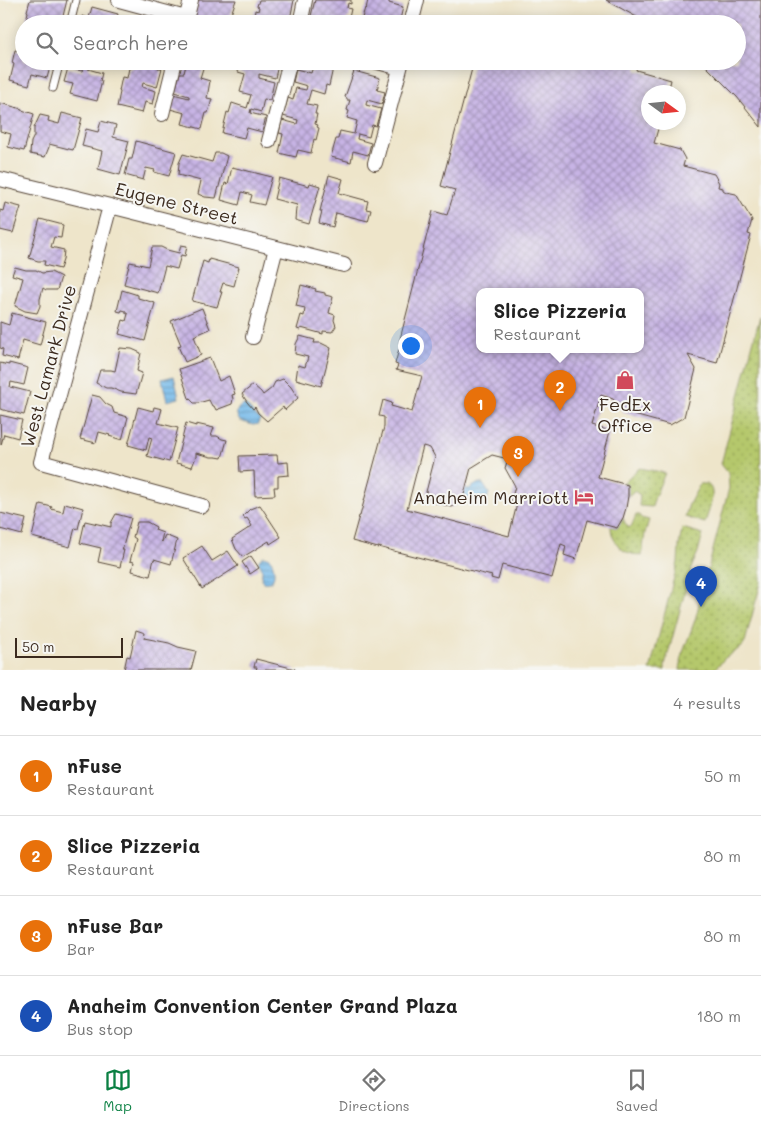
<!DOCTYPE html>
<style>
:root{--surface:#fff;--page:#f6f6f6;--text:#222;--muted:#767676;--line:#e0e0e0;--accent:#0b8043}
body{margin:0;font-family:Mali,sans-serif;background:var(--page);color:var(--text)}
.compass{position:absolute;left:641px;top:85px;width:45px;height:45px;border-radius:50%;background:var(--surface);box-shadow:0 2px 12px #0003;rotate:105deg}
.scale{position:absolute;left:15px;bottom:12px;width:108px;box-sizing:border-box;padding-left:5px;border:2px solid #3b2a1e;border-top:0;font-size:14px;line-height:18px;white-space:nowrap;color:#3b2a1e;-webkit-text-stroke:4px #f6f6f2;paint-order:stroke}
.you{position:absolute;left:410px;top:345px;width:18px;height:18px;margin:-12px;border:4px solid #fff;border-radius:50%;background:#1a73e8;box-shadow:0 0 0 8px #1a73e833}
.badge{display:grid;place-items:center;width:32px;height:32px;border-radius:50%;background:var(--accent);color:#fff;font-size:16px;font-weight:700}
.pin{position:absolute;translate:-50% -41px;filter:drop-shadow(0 1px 2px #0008)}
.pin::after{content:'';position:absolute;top:26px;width:18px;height:15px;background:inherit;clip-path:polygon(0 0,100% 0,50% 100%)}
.popup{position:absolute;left:476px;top:288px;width:168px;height:65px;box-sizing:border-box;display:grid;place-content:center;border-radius:10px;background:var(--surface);filter:drop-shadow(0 1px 4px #0005);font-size:16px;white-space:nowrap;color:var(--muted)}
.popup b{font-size:19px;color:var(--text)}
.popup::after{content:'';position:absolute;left:50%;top:100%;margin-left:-10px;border:10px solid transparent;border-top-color:var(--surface)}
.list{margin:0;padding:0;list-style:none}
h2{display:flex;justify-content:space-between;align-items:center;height:65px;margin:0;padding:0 20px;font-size:21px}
h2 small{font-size:16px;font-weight:400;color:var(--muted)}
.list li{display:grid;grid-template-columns:32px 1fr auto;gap:15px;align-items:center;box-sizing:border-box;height:80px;padding:0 20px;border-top:1px solid var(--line)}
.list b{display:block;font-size:19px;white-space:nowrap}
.list p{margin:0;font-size:16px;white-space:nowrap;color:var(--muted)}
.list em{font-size:16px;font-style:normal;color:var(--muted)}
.icon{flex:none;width:28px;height:28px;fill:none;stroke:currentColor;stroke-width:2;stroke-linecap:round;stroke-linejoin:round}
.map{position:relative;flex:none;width:761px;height:670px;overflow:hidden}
.search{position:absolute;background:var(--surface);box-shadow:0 2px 12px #0003;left:15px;right:15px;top:15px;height:55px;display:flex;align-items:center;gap:12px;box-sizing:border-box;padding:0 18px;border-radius:28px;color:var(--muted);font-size:19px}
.sheet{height:385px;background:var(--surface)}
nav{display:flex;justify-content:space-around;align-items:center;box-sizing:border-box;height:70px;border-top:1px solid var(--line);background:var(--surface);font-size:14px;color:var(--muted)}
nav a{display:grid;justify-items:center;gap:2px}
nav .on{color:var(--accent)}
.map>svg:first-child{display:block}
.park{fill:url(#park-dots);stroke:#787945}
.water{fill:url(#water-rules);stroke:#577284}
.building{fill:url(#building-cross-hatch);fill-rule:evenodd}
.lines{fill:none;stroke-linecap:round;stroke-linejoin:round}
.service-casing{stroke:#564638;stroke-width:9}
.minor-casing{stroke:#564638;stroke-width:16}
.service{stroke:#fff;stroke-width:7}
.minor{stroke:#fff;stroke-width:14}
.labels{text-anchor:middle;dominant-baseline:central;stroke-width:4;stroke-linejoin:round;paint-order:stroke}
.street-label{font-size:18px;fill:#3b2a1e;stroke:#f6f6f2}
.poi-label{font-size:18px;fill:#3b2a1e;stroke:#f6f6f2}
</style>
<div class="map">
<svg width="761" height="670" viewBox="0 0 761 670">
<defs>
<pattern id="park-dots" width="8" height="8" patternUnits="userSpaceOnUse" patternTransform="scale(1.25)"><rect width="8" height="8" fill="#b5c86c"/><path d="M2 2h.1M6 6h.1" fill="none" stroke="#94a358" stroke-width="1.8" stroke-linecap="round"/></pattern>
<pattern id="water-rules" width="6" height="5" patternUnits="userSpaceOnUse" patternTransform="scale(1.25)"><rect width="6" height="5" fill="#73b9ea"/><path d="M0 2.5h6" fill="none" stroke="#6097bd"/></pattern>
<pattern id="building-cross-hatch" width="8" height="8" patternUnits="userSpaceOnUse" patternTransform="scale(1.25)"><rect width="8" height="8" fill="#c7b4e5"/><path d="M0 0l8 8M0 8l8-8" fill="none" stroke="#a393b9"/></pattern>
</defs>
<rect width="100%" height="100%" fill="#f6f6f2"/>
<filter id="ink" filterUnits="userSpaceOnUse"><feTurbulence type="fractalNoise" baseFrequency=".02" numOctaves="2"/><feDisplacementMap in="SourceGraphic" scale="10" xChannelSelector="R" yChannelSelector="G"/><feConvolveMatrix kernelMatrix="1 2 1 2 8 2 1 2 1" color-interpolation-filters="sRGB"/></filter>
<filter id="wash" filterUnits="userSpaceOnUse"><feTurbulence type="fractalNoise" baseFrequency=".0096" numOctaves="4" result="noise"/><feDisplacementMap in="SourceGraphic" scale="20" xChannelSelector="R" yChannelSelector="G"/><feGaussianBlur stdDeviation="1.12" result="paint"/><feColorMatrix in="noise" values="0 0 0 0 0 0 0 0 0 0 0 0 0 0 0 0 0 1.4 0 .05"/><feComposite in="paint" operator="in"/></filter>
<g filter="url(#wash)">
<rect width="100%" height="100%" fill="#eee5ca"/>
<!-- park -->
<path class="park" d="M760 316 761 582 745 642 743 646 725 658 714 670H680L682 655 695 620 729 488 728 473 721 464Z
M640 468 665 473 655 496 652 507 639 506 640 495 634 491 628 496V485L623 483 637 470Z
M700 484C722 481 708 512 705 523L685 517 689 504Z
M636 515H639L641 518 649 520 645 533 642 556C628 553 622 553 614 539 612 534 611 532 611 526L617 528 623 518 625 523 629 528 632 525Z
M682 528 703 534 698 552 692 566 665 665V670H650L678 562 679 546Z"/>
<!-- water -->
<path class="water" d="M174 376 179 398 167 401 162 379Z
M244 405C252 408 252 415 259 418L260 419 258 424 253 425 240 421C236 416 235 410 241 406Z
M479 483 483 484 489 493 486 502 481 506 466 502 463 497 443 492 456 486 469 489Z
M264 556 270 558C275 566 278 585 263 582L261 579C261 577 262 574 262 572 263 564 253 563 264 556Z"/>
<g id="blocks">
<!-- building -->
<path class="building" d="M30 0H67L61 24 46 22 45 24H30L31 21 26 20 28 12 27 11Z
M198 0H236L230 17 233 18 232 24H192Z
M259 0H294L289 24H253L255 10 258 11 259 7 257 6Z
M315 0H351V4L348 3 347 8 351 9 349 18H347L346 22 352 24H309Z
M368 0H389V3L403 7 399 24H364L366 19 362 18 365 8 366 9Z
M606 0H761V127L737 97 701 61H737V24H649Z
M92 7 118 14 115 24H80L82 16 89 18Z
M486 16 514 23V24H483Z
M23 41 24 61H41L51 64 47 78 32 74 29 85 10 80 14 64 12 63 15 50 20 51Z
M74 61H90L88 69 102 73 100 81H102L97 101 70 94 73 84 64 82 68 68 82 71 83 69 73 66Z
M144 61H160L158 68H162L157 87 143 83 142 87 156 91 153 104 145 102 142 113 117 107 120 92 119 91 122 77 127 78 129 68 131 69 133 62 143 65Z
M187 61 198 64V61H219L217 68 204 65 200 78 210 81 207 98 212 99 208 113H206L202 129 182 124 185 113 170 109 173 94 189 98V96L175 92 180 73H184Z
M241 61H265L278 65 275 78 259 74V78L274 82 270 100 264 99 261 112 251 109 250 113 266 117 262 132 247 128 244 138 222 133 227 112 229 113 232 103 247 108 251 95 240 92 245 74 238 72Z
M474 61H638L636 70 671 80 668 92H648V122H660L654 143 680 150 685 159 683 166 714 174 719 183 718 187 723 188V190L726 192 736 194 752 220 748 234 751 235 717 363 688 355 696 369 684 417 670 425 623 412 613 399 601 395 592 426 610 431 598 477 628 485V496L626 508 623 518 617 528 587 520 576 559 564 555 566 546 561 544 552 578 502 565 498 580 491 578 492 576 378 547V548L352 541 359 516H360L384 427V417L379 416 383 400 392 403 391 406 412 412 422 376 396 370 398 365 395 364 399 349 404 351 405 345 399 343 433 211 447 215 455 190 441 186ZM480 292H640V350H480ZM423 446 430 448 435 457 426 492 432 502 452 507 462 502 471 468 492 455 508 459 505 468 515 486 511 502 517 504 509 536 407 509Z
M314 63 333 68 329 86 326 85 324 94 311 90 307 104 317 106 315 114H317L315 124 318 125 317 127 319 128 316 140 314 139 311 153 298 150 296 157 279 153 283 134 279 133 282 120 297 124 298 120 283 116 288 98 293 100 296 88 306 90 307 86 293 82 296 69 311 73Z
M354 71 380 78 377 90 385 92 382 104 367 100 366 105 381 109 376 126 372 125 369 137 358 134 357 139 371 143 368 155 353 151 351 162 331 157 336 139H338L340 131 354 134 357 121 347 118 349 111 347 110 350 100H347V98L345 97Z
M0 103 22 109V110L34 114 24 151 8 147 11 134 0 131Z
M62 113 82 118 73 150 49 144V147L45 157 30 154 31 142 34 136V128L40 115 49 117 48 121 59 124Z
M101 121 116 125 113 137 129 141 120 175 98 169 102 151 82 146 86 129 98 132Z
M136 141 176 152 169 176 154 172 155 170 146 168 143 180 125 175 129 159H132Z
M215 153H221L227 156 216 198 205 197 198 194 201 181 178 175 179 163 183 154 212 162Z
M232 167 272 177 264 205 250 202 252 195 242 192 239 205 221 200 225 183 228 184Z
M329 175 343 179 339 193 368 201 366 209 371 210 368 221 336 213 333 227 319 223 322 211H320Z
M279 178 309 186 310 183 320 186 309 224 295 220 296 208 297 205 274 199Z
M5 203 21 207 13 233 0 230V210L3 211Z
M40 219 63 225 61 238 54 237 51 247 64 250 63 260 60 269 44 265 45 261H38L29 258Z
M181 245 187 246 185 256 181 255 177 269 165 266 158 293 124 284 130 262 148 266 152 247H161L167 250 179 253Z
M209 259 239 267 234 286 223 283 220 292H222L217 307 192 301 203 261 208 263Z
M15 267 26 270H36L42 273 51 272 61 277 57 290H46L43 288 40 299V306L37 313 25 311 15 306 23 278 12 275Z
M301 285 316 289 315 291 325 293V295L333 297 329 313 335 315 334 320 336 326 332 332 323 331V334L301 328 300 330 297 329 301 315 304 316 305 308 296 306Z
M122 290 138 295V298L155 303 145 341 119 334 123 320 126 321 128 314 126 313V311L122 310 121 312 117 311Z
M202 308 210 329 194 336 201 355 185 362 178 346 181 345 171 321Z
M12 313 46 322 40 345 23 340 18 360 2 356 3 349 0 348V322L9 325Z
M300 336 315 340 314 343H321L331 348 321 386 296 379 298 365 305 367 308 357 295 354 296 344Z
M120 348 132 349 141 353 137 371 142 373 136 394 121 392 111 388H106L96 383 100 370H111L115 371Z
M210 358 219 381 229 376 235 394 232 395 233 399 232 404 216 410 214 406H212L209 400 198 403H194L189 398 179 369Z
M0 363 9 365V363L28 368 24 385 11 382 10 387 30 392 24 415 0 409Z
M283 379 291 387 298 398 285 410 283 407 267 421 258 413 255 407 253 409 247 402 242 394 253 385 261 392 263 395 272 388 275 382Z
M92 395 100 397 106 404 112 407 114 413 128 417 122 440 109 436 110 435 99 432 96 443 80 439Z
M138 407 153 411 154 407 162 409 158 423 178 428 169 462 147 456 152 438 149 437 146 450 128 445Z
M0 415 22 420 18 438 4 434 1 445Z
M186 423 196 426V424L214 428 211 436H217L222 439 227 440 222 458 216 457H211L196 453V457L192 467 176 463Z
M277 455 278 463 288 462 289 475 278 476V487H274L275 495 255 496 254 471 240 472 239 456Z
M65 503 83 508 78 529 75 528 70 547 32 537 40 504 52 507 51 509 63 512Z
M260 505 281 537 270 544 269 541 243 557 236 549 232 539 252 526 247 518 245 519 243 516 250 509Z
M0 513 26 519 22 535 0 529Z
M116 514 131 518 122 550H124L120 567 98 562 101 548 80 543 85 521 111 527V523Z
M137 522H147L156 527 155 530 163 533 161 541 162 542 165 535 177 540 171 564 154 559 150 576 132 571 134 562 130 561 136 539 133 537Z
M202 546 212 561 228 551 238 566 202 589 183 558Z
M251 556 259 568 250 574 242 562Z
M136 630 145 633 144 638 169 643 178 647 196 651 191 670H124L127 656 130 657Z
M256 659 295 669V670H256L257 667H254Z"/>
</g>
</g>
<g filter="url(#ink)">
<use href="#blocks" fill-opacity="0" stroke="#564638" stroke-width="1"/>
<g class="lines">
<!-- service casing -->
<g class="service-casing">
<path id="service" d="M70 24 76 0
M53 88 60 61"/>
</g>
<!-- minor casing -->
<g class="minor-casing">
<path id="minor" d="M119 0 186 18
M185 24 191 0
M300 24 305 0
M411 24 417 0
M374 61 400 68
M162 114 175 61
M269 141 290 61
M375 163 402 61
M0 179 110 206 344 265
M110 206 41 462 202 506
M253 337 276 248"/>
</g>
<!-- service -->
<use href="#service" class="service"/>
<!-- minor -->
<use href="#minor" class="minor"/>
</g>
</g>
<!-- icons -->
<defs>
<g id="shop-bare" transform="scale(1.5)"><path d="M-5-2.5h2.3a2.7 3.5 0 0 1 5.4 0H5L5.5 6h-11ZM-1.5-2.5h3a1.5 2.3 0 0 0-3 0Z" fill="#d1495b" stroke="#f6f6f2" stroke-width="2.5" paint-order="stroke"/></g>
<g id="hotel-bare" transform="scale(1.5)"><path d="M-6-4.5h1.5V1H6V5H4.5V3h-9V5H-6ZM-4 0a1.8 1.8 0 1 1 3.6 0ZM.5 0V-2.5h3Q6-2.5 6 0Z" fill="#d1495b" stroke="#f6f6f2" stroke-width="2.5" paint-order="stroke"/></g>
</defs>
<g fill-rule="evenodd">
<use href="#shop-bare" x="625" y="380"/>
<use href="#hotel-bare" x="584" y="497"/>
</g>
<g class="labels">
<!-- street labels -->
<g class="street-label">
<text transform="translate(177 203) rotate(14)">Eugene Street</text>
<text transform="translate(48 366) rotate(-75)">West Lamark Drive</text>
</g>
<!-- poi labels -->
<g class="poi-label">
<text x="625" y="404">FedEx<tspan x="625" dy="21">Office</tspan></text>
<text x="569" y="497" text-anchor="end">Anaheim Marriott</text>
</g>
</g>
</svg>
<svg class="compass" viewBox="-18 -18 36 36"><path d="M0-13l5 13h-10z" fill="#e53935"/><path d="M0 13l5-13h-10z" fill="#767676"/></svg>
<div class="scale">50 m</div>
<div class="you"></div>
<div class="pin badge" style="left:480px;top:428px;background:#e8710a">1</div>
<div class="pin badge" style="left:560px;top:411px;background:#e8710a">2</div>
<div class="popup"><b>Slice Pizzeria</b>Restaurant</div>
<div class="pin badge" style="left:518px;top:477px;background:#e8710a">3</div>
<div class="pin badge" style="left:701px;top:607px;background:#1a4fb4">4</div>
<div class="search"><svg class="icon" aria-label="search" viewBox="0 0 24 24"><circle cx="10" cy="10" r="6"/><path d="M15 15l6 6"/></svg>Search here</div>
</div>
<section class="sheet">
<h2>Nearby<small>4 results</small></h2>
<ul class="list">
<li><span class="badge" style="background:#e8710a">1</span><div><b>nFuse</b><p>Restaurant</p></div><em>50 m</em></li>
<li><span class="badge" style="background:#e8710a">2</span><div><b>Slice Pizzeria</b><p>Restaurant</p></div><em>80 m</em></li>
<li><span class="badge" style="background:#e8710a">3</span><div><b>nFuse Bar</b><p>Bar</p></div><em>80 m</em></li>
<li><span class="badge" style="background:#1a4fb4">4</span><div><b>Anaheim Convention Center Grand Plaza</b><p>Bus stop</p></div><em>180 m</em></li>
</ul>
</section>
<nav>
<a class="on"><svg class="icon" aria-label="map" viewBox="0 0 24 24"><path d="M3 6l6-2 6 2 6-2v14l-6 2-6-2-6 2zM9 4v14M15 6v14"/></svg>Map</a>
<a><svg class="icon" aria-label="directions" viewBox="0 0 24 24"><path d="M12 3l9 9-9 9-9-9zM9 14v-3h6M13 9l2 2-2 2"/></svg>Directions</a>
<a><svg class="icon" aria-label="saved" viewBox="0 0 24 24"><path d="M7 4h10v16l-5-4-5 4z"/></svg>Saved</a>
</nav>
